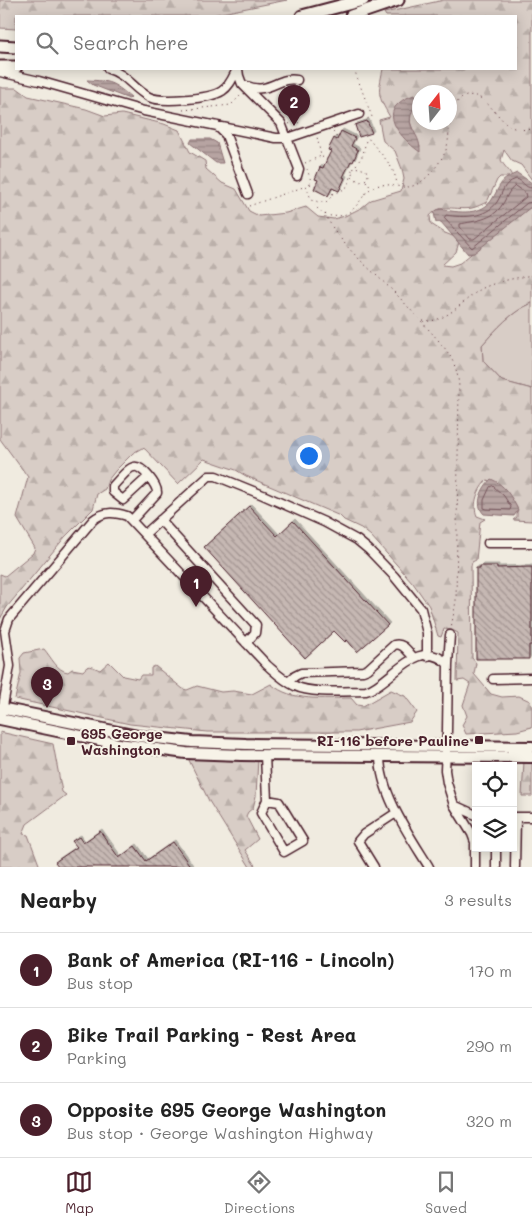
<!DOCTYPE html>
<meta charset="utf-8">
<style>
:root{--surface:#fff;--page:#f6f6f6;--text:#222;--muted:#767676;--line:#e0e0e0;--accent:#4a1f2b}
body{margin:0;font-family:Mali,sans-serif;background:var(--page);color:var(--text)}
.controls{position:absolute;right:15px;bottom:15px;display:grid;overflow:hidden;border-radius:0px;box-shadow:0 2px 12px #0003}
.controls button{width:45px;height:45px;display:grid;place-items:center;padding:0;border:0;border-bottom:1px solid var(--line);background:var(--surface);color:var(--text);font:25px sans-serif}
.compass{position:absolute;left:412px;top:85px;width:45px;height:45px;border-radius:50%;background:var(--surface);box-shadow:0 2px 12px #0003;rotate:17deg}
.you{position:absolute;left:308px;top:455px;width:18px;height:18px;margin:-12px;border:4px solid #fff;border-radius:50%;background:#1a73e8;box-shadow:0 0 0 8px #1a73e833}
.badge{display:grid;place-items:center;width:32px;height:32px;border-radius:50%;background:var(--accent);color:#fff;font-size:16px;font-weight:700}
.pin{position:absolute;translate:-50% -41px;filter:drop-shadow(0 1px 2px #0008)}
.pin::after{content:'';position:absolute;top:26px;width:18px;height:15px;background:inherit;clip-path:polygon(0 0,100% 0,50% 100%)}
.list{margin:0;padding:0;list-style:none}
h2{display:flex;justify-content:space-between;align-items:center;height:65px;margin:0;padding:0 20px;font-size:21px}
h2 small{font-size:16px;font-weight:400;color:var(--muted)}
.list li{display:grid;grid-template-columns:32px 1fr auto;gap:15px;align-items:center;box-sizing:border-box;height:75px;padding:0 20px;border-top:1px solid var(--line)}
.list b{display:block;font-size:19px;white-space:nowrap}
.list p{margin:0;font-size:16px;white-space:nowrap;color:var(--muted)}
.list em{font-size:16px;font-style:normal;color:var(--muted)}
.icon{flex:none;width:28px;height:28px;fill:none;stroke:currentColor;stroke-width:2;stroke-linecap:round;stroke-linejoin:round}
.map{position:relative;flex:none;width:532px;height:867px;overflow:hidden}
.search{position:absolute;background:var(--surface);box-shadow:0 2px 12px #0003;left:15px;right:15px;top:15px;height:55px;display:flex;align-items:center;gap:12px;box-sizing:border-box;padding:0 18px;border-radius:0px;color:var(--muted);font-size:19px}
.sheet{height:290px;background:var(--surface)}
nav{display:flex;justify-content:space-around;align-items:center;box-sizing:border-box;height:70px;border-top:1px solid var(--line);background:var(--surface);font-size:14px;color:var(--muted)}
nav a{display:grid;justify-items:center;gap:2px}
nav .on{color:var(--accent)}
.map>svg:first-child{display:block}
.green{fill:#d8cdc6;stroke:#917678}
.forest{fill:url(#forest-firs);stroke:#917678;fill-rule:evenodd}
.water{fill:url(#water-rules);stroke:#8b6f72}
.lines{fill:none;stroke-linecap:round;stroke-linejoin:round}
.shore{stroke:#76545b;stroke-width:1}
.building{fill:url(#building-back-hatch);stroke:#4a1f2b;filter:url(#shadow)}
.minor-casing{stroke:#4a1f2b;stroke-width:11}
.major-casing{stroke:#4a1f2b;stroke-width:14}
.highway-casing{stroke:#4a1f2b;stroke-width:15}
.path{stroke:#4a1f2b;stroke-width:1;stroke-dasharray:1 4;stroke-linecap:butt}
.minor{stroke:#f7f3e8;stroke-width:8}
.major{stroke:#f7f3e8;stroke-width:10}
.highway{stroke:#f7f3e8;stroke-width:11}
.poi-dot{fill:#4a1f2b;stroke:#f7f3e8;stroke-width:2}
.labels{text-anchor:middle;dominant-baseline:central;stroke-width:4;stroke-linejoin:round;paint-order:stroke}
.poi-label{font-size:14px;font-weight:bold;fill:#4a1f2b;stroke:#f7f3e8;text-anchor:start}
</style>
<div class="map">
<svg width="532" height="867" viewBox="0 0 532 867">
<defs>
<pattern id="forest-firs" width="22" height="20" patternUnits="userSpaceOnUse" patternTransform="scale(1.25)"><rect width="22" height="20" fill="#d8cdc6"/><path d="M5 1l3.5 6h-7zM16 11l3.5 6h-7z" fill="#bbb0aa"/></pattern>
<pattern id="water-rules" width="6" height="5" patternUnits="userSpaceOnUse" patternTransform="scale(1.25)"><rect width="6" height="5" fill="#b7a4a2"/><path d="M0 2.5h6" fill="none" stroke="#978584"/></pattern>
<pattern id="building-back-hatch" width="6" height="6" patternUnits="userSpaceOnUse" patternTransform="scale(1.25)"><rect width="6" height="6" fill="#c6b8b3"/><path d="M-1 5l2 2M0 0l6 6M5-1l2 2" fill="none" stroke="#a39592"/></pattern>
<filter id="shadow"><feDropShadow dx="2" dy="-2" stdDeviation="0" flood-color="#0004"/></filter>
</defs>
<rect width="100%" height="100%" fill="#f0ebe0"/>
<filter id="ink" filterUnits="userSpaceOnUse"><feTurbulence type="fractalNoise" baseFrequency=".02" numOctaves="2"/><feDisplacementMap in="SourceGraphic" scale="10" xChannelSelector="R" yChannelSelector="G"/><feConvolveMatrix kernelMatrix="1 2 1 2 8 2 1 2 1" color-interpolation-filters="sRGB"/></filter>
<g filter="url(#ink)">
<!-- green -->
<path class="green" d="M532 303V389L502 381 483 361 482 345C497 328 511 312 532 303Z"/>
<!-- forest -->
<path class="forest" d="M0 0H287L207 16H16V29L0 28Z
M444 0H532V180L521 165 512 161 504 150 501 160C504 167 511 171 512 177H500L497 180 487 202C482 204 477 207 472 208 456 211 441 202 430 216L431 224 445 233 460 239 456 252 442 265 451 266 460 263 524 211 532 207V303C511 312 497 328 482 345L483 361 502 381 532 389V521L513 520 517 517C517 516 517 509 517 508 513 499 496 482 487 480 478 489 472 504 477 516L485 519 480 522 476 560 472 562 471 566 472 658 476 663 474 674 491 694 502 697 519 696 530 701 532 709V727L517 731 466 734 462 725 467 716 463 705 470 684 464 680 457 681 458 633 452 630 444 629 441 637 438 636 429 606 413 583 371 536 361 528 344 520 340 516 246 476 236 470 204 459 178 484 145 449 142 448 133 453 116 470 108 480 105 489 97 494 93 509 65 537 7 607 0 619V574L5 576 33 553 35 548 17 518 28 477 0 439V87L3 88H17L28 96 86 109 105 116 122 114 164 124 179 130 190 152 205 161 206 169 222 183 236 189 249 211 259 216 286 213 306 207 318 217 334 219 345 216 361 208 371 200 401 191 404 179 402 169 395 151 383 141 379 120 390 117C377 95 378 93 383 69H516V16H386L384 13ZM420 92H450V122H420ZM417 102 410 114V122L420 147 393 116Z
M44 649C51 657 57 671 68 672L72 669 83 671C89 663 92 667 100 670L109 662 123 676 138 679 141 675H151V668L155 666 183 689 187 690 197 686 221 692 233 691 252 694 271 684C292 702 324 698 351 698L357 705 363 706 391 690 405 696 417 712 410 722 356 732H207L130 724 15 699 21 673 20 658 24 653Z
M0 732 53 744 62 792 66 795 27 824 23 834 28 835 40 867H0Z
M186 754 258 758 256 796 253 808 248 812 246 816 258 839 245 850 256 867H250L209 801Z
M524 761H532V796H522Z"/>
<!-- water -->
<path class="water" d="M87 80C111 81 112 82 131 97L129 99 93 85Z
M414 95 417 102C400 130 421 129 420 152 407 143 380 118 399 103 403 99 409 97 414 95Z
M192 139H210L217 143 223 163H216L190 143Z
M517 173 532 183V206L474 253 468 254 441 222H436L434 213 437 210 441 209C458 213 483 216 493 198 501 184 500 180 517 173Z
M491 479C504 484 512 497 518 510L514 516 484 514C474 504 482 488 491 479Z"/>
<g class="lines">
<!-- shore -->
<path class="shore" d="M515 186 525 193 526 197 474 239H470L460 227V224C474 221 493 220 502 205 507 198 507 192 515 186Z
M532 188C524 188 523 180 516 179 502 184 504 191 497 202 486 218 463 218 446 215L444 218 472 248 527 203 532 202
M493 486 504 496 511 507 510 510 487 509 484 508V500L490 487Z"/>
</g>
<!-- building -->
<path class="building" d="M367 121 372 133 359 137 355 125Z
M341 131 355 138 351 146 358 150 353 162 351 161 343 177 345 178 339 191 332 188 328 196 314 189 318 180 315 179 320 167 323 168 327 159 331 151 328 150 334 138 337 140Z
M249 506 277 536 293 521 388 625 357 652 347 640 345 642 334 631 305 658 204 547Z
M480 566H497V568L532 567V645H529V659H476V568H480Z
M100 831 119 858 135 846 146 861 173 842 191 867H59L55 862 77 847 72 841 79 837 83 843Z"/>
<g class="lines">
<!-- minor casing -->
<g class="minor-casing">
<path id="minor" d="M108 69C127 74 133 89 149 97 161 103 210 99 222 91 230 86 233 77 237 69
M238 69 239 76 242 84 281 123 299 169 297 176
M0 72 39 81 144 111 276 138H288L359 114
M247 86C268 95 279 76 297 80
M217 126 226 135 248 194
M132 520 157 493C158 486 142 465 134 467 129 467 117 482 113 486V492L123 500 148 477
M160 520 256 625 255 633 246 643
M145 534 209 476H216L263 495 324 522 357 540 369 550 394 576 421 609 427 633V656
M488 543H532
M448 664 450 635
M493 679 532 678
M288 682 295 676 301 673 363 671 368 669 394 645C403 642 408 652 414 658
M2 712 10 666 5 631 9 619 93 520C104 511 114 512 127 516L267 665C276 673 284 681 295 686 311 694 347 691 366 691 392 683 417 635 448 664L447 731 445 770 447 783 454 805 472 834 475 842V867
M265 755 267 800 279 802 303 841 284 852 261 813 267 800
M380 756C380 794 410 836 429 867
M456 806 476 815
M513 817H532
M374 867 358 841 364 834 396 813
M496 867V848
M515 867 516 817"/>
</g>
<!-- major casing -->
<g class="major-casing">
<path id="major" d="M0 708 138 736 192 742 246 744 532 747
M0 719 119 744 186 753 241 755 532 757"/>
</g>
<!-- highway casing -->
<g class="highway-casing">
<path id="highway" d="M302 16 363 0
M351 16 398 0
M0 46 16 47
M0 67H16"/>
</g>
<!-- path -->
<path class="path" d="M354 69 372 117 364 120
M287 89 299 125
M183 110 231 105 242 94
M289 124 297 120
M333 132 338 139
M322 157 327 159
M305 163 321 156 317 137
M347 168 353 171
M352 177 360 182 367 179 368 176 366 170 355 167
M366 181 371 188
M310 184 316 186
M306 186C309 194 312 203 318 209 328 220 346 218 355 207 363 199 365 190 376 186 386 183 393 186 403 187 420 189 435 170 443 156 454 140 443 107 464 97 483 88 496 118 510 126 516 130 524 130 532 129
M333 194 341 191 348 186 354 168 363 155 366 140 369 139C380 154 395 165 397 185
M312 199 318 202H326L331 197 335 189
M249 206 309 185 311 181 307 169
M325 214C341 247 371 269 396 294 405 303 413 313 422 322 441 344 457 356 459 387L456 601 451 628
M423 321C448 323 463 299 483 288 498 281 516 278 532 275"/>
<!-- minor -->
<use href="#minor" class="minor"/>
<!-- major -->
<use href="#major" class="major"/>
<!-- highway -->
<use href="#highway" class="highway"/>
</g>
</g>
<!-- markers -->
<g class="poi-dot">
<rect x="474" y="735" width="10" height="10" rx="2.5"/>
<rect x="66" y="736" width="10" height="10" rx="2.5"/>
</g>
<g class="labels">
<!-- poi labels -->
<g class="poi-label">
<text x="81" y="733">695 George<tspan x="81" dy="16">Washington</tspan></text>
<text x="469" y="740" text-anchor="end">RI-116 before Pauline</text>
</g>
</g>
</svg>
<div class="controls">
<button><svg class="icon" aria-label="locate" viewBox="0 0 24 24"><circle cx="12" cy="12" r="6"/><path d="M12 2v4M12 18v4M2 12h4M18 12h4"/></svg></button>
<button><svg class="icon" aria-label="layers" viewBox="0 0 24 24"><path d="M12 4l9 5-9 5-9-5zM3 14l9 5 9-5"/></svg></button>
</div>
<svg class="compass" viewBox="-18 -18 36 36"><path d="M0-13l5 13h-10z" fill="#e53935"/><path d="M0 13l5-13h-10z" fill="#767676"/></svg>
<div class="you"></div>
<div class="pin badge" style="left:196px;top:607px">1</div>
<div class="pin badge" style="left:294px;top:126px">2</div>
<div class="pin badge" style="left:47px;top:708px">3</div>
<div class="search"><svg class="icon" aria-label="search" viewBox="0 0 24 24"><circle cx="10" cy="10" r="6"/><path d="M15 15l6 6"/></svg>Search here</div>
</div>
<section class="sheet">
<h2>Nearby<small>3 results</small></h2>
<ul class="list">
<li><span class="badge">1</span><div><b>Bank of America (RI-116 - Lincoln)</b><p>Bus stop</p></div><em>170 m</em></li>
<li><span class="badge">2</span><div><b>Bike Trail Parking - Rest Area</b><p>Parking</p></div><em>290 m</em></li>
<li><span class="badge">3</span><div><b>Opposite 695 George Washington</b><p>Bus stop · George Washington Highway</p></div><em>320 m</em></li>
</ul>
</section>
<nav>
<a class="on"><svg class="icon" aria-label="map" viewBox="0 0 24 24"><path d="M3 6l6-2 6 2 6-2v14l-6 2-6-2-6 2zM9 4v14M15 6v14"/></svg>Map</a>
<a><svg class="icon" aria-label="directions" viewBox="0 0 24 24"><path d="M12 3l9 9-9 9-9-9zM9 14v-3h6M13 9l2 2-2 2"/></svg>Directions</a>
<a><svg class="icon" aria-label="saved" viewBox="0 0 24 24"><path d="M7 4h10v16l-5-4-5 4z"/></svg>Saved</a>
</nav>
